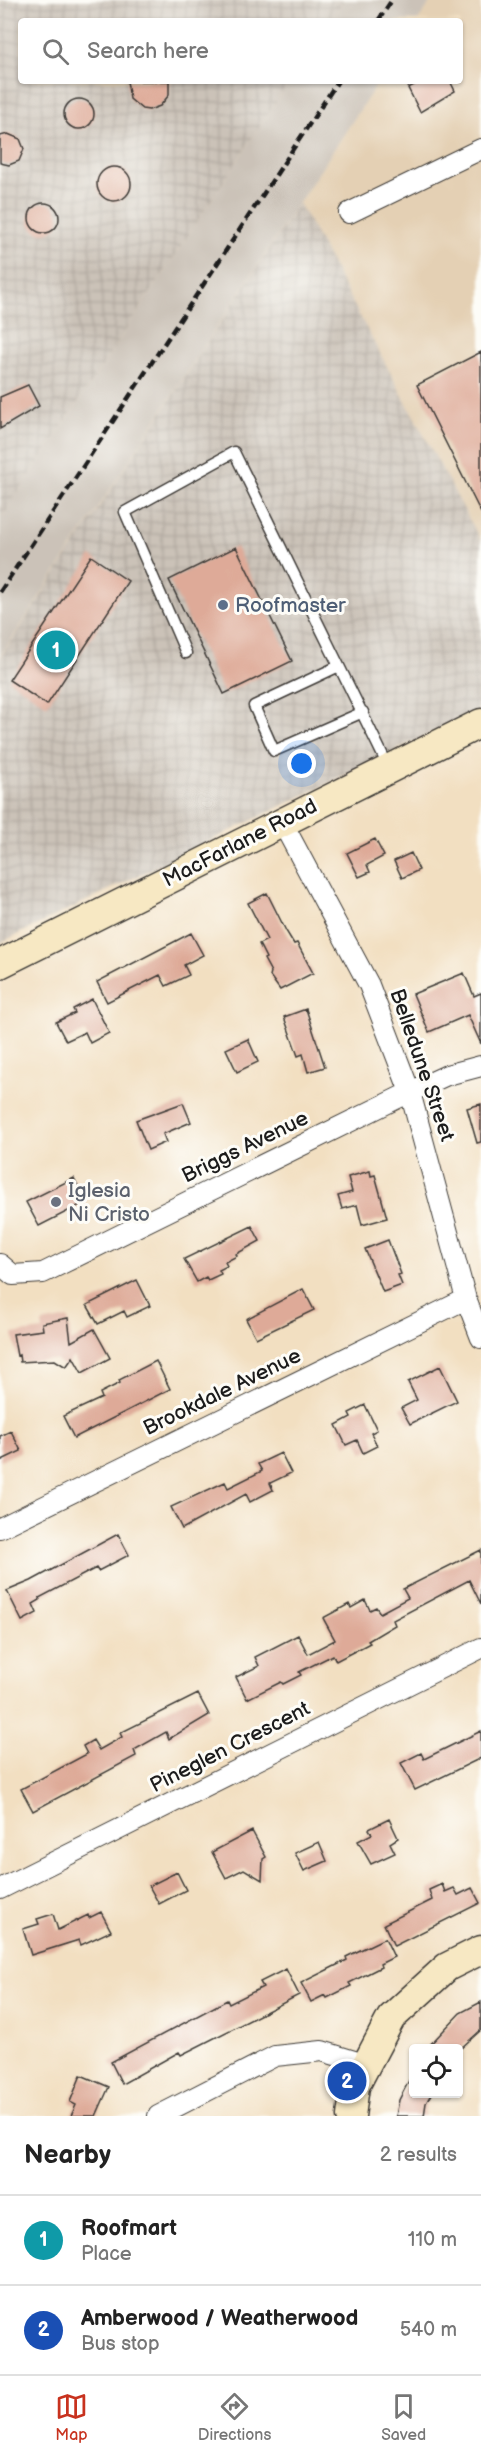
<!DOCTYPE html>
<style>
:root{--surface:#fff;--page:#f6f6f6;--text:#222;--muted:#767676;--line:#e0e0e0;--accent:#c8321e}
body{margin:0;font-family:"Balsamiq Sans",sans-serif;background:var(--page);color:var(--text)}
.controls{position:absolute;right:18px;bottom:18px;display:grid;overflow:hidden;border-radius:6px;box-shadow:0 2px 4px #0004}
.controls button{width:54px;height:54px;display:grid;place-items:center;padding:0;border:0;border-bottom:2px solid var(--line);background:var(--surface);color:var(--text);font:30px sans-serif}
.you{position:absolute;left:302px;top:764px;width:21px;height:21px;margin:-15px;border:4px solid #fff;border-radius:50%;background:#1a73e8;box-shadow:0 0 0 9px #1a73e833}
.badge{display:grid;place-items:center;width:39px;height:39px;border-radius:50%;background:var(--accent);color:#fff;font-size:20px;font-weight:700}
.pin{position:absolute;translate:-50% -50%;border:3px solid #fff;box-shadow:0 2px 6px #0006}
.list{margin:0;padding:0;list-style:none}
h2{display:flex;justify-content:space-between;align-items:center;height:78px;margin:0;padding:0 24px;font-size:26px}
h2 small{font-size:20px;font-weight:400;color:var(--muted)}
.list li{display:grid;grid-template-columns:39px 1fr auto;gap:18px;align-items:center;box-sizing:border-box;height:90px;padding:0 24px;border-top:2px solid var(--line)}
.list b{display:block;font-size:22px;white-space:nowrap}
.list p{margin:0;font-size:20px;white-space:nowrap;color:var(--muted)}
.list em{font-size:20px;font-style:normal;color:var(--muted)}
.icon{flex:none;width:33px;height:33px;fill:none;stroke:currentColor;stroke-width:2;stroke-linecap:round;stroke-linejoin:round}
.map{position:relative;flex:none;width:481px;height:2116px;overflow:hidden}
.search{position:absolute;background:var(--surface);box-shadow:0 2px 4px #0004;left:18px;right:18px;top:18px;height:66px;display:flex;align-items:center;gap:15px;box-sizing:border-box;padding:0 21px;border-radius:6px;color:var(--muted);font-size:22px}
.sheet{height:258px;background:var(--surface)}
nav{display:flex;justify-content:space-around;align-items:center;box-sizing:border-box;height:84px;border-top:2px solid var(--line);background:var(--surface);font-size:16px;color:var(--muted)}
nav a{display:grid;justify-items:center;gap:3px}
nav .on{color:var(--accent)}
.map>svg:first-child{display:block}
.built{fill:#e4d0b4}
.industrial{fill:url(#industrial-grid)}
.railway{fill:#cbc2b8}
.building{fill:#deaa98}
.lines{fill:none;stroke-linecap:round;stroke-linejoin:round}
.lane-casing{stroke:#3c3935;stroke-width:13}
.street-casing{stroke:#3c3935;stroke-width:22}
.secondary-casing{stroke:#3c3935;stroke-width:31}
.lane{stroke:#fff;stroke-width:10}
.street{stroke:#fff;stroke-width:20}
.secondary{stroke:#f7e8c3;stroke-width:28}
.rail{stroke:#1c1c1c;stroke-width:4.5;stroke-dasharray:9 4.5;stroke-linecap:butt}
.service-dot{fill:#5c6f8a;stroke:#fdfcf7;stroke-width:2}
.worship-dot{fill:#6b7280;stroke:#fdfcf7;stroke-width:2}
.labels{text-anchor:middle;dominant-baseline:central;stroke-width:6;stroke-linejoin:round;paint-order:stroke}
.service-label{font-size:21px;fill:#4e5e75;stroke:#fdfcf7;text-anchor:start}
.street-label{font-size:21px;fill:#1c1c1c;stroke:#fdfcf7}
.worship-label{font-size:21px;fill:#5b616d;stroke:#fdfcf7;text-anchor:start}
</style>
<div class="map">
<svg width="481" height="2116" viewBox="0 0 481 2116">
<defs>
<pattern id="industrial-grid" width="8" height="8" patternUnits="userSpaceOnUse" patternTransform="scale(1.5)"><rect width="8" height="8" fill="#cbc2b8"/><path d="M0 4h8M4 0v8" fill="none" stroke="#aea69e"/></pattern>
</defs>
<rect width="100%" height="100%" fill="#fdfcf7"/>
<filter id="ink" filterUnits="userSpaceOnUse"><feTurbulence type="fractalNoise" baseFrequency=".0167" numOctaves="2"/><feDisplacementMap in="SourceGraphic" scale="12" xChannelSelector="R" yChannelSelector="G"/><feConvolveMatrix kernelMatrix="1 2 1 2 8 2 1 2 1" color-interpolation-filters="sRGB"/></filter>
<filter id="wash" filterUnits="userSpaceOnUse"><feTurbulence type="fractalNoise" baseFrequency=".008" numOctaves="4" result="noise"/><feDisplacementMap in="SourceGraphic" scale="24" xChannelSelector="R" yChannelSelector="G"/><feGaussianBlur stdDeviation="1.35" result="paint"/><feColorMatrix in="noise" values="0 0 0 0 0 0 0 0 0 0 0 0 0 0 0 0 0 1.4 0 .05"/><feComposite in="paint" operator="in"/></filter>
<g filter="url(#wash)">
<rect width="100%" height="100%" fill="#f2dfc1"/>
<!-- built -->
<path class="built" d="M432 0H481V541L299 203 379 81H460V21H418Z"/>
<!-- industrial -->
<path class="industrial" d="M0 0H344L330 21H21V81H290L0 521Z
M299 203 481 541V709L0 943V658Z"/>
<!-- railway -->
<path class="railway" d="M344 0H432L418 21H330Z
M290 81H379L0 657V521Z"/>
<g id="blocks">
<!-- building -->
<path class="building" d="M127 81H169V95L160 106 149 110 142 109 130 99Z
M422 81H450L455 91 420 112 408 88Z
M64 114a15 15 0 1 1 30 0a15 15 0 1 1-30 0Z
M8 134 20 139 24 149 19 161 9 165 0 163V136Z
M97 184a17 17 0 1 1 34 0a17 17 0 1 1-34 0Z
M29 218a15 15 0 1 1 30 0a15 15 0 1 1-30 0Z
M481 352V513L417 385Z
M28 385 39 406 0 429V397Z
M236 547 292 661 224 694 169 580Z
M91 556 128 581 47 705 9 680Z
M375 839 384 856 367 865 370 872 359 877 347 853Z
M411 853 419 870 402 878 394 861Z
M267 893 286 931 294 944 297 943 313 973 280 990 270 976 271 972 264 959 266 958 259 944 267 940 248 903Z
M191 933 203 955 184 965 189 975 166 986 160 975 107 1002 97 982Z
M464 973 474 996 481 993V1044L468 1015 429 1032 413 994Z
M92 999 109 1033 90 1043 85 1032 66 1041 56 1022 75 1013 73 1009Z
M306 1009 325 1067 308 1072 303 1054 298 1056 284 1017Z
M248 1039 258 1062 237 1072 226 1049Z
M183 1103 191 1122 163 1134 166 1142 148 1150 136 1120Z
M481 1104V1142L477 1143 467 1108Z
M370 1171 371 1176 375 1175 387 1218 362 1225 357 1205 342 1209 338 1196 352 1192 348 1177Z
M74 1178 86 1202 39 1226 26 1202Z
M252 1226 260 1241 236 1254 237 1256 225 1262 227 1266 219 1270 221 1274 208 1280 206 1277 197 1282 184 1259Z
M388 1240 401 1274 398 1275 402 1285 383 1292 365 1249Z
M137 1280 150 1306 127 1317 124 1311 98 1324 87 1305Z
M303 1289 314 1310 256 1338 246 1319Z
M68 1318 71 1342 94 1329 110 1358 82 1373 73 1357 66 1367 55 1360 20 1362 19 1355 17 1356 13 1334 43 1330 42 1323Z
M156 1361 170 1389 74 1438 63 1416 102 1398 100 1393 120 1383 119 1380Z
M440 1366 457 1401 410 1424 401 1408 417 1400 408 1382Z
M365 1405 377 1430 371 1433 377 1446 363 1453 357 1440 346 1445 336 1425 351 1417 349 1413Z
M11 1431 21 1451 0 1461V1436Z
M281 1453 291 1473 270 1483 273 1490 250 1502 246 1494 182 1529 171 1507 225 1482 228 1488 262 1471 258 1464Z
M118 1534 129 1555 98 1571 96 1568 39 1598 40 1600 33 1604 37 1613 22 1621 7 1591 31 1581Z
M481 1550V1604L469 1580 393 1620 395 1625 368 1641 370 1643 336 1661 333 1655 299 1672 301 1675 283 1684 281 1682 247 1699 236 1677 259 1666 255 1657 298 1635 308 1654 335 1640 323 1618 349 1604 351 1608 365 1600 370 1610 376 1607 380 1613 408 1598 403 1589Z
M198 1694 209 1715 169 1739 166 1732 134 1750 136 1756 33 1811 21 1789 87 1754 83 1746 93 1740 99 1750 122 1737 120 1733Z
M481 1731V1758L415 1790 401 1763 421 1753 424 1759Z
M389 1819 398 1838 390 1843 395 1853 371 1864 358 1841 372 1834 369 1829Z
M252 1831 266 1857 263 1859 262 1880 244 1869 226 1878 212 1852Z
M319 1842 327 1861 304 1871 295 1853Z
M177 1872 186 1890 159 1904 149 1886Z
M442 1884 445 1892 454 1888 458 1895 472 1888 480 1903 394 1946 384 1924 432 1900 429 1890Z
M101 1912 111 1931 81 1945 79 1940 31 1955 23 1929 39 1924 37 1919 53 1914 58 1930 88 1915 89 1918Z
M385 1938 394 1957 380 1964 381 1967 349 1983 351 1986 327 1998 325 1995 311 2002 301 1983 347 1960 346 1957Z
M286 1969 299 1995 181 2055 179 2052 122 2084 111 2062 227 2000 229 2004 263 1987 260 1982Z
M481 2002V2030L460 2049H426L460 2013Z
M414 2071V2094H431L426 2103 424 2116H396L399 2100Z
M81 2075 109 2087 96 2116H71L76 2105 70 2102Z"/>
</g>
</g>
<g filter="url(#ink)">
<use href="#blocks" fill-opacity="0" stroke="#3c3935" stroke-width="1.5"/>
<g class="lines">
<!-- lane casing -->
<g class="lane-casing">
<path id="lane" d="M186 653 125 512 234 452 339 666
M363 712 274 751 254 706 339 666 389 768"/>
</g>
<!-- street casing -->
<g class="street-casing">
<path id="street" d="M349 213 481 149
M282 822 369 985 410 1092 466 1299 481 1338
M0 1264 13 1275 43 1273 410 1092 447 1075 481 1066
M0 1528 466 1299
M0 1889 481 1648
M158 2116 275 2056 322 2051 364 2064"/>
</g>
<!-- secondary casing -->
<g class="secondary-casing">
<path id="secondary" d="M0 964 481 723
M351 2116 355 2086 391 2018 447 1967 481 1950"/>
</g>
<!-- lane -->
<use href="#lane" class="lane"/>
<!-- street -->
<use href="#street" class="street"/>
<!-- secondary -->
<use href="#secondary" class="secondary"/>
<!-- rail -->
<path class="rail" d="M378 21 392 0
M0 592 338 81"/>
</g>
</g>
<!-- markers -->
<circle class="service-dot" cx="223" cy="605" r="6"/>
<circle class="worship-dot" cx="56" cy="1202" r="6"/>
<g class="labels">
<!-- service labels -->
<g class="service-label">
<text x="235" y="605">Roofmaster</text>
</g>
<!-- street labels -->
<g class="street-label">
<text transform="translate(240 843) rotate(-27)">MacFarlane Road</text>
<text transform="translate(422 1065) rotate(71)">Belledune Street</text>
<text transform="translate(245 1147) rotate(-26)">Briggs Avenue</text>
<text transform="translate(222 1392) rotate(-26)">Brookdale Avenue</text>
<text transform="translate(230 1747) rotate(-27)">Pineglen Crescent</text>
</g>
<!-- worship labels -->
<g class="worship-label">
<text x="68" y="1190">Iglesia<tspan x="68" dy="24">Ni Cristo</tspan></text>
</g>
</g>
</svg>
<div class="controls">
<button><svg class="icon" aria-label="locate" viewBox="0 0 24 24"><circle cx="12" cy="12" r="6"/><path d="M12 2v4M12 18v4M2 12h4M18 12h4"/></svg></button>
</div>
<div class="you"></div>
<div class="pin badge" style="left:56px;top:650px;background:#0f9aa8">1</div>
<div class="pin badge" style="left:347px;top:2081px;background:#1a4fb4">2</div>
<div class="search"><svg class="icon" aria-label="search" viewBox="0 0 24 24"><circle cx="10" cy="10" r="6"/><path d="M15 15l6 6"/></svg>Search here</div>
</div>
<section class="sheet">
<h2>Nearby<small>2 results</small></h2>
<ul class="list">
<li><span class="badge" style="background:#0f9aa8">1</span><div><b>Roofmart</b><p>Place</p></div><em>110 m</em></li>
<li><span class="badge" style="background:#1a4fb4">2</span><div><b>Amberwood / Weatherwood</b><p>Bus stop</p></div><em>540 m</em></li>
</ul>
</section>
<nav>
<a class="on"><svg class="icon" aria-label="map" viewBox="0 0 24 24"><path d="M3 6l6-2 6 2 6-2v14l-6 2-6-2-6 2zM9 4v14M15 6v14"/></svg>Map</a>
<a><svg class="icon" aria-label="directions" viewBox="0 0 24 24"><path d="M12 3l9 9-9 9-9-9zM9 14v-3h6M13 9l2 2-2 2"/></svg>Directions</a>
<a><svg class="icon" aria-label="saved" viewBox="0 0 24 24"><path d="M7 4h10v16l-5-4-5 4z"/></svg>Saved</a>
</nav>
